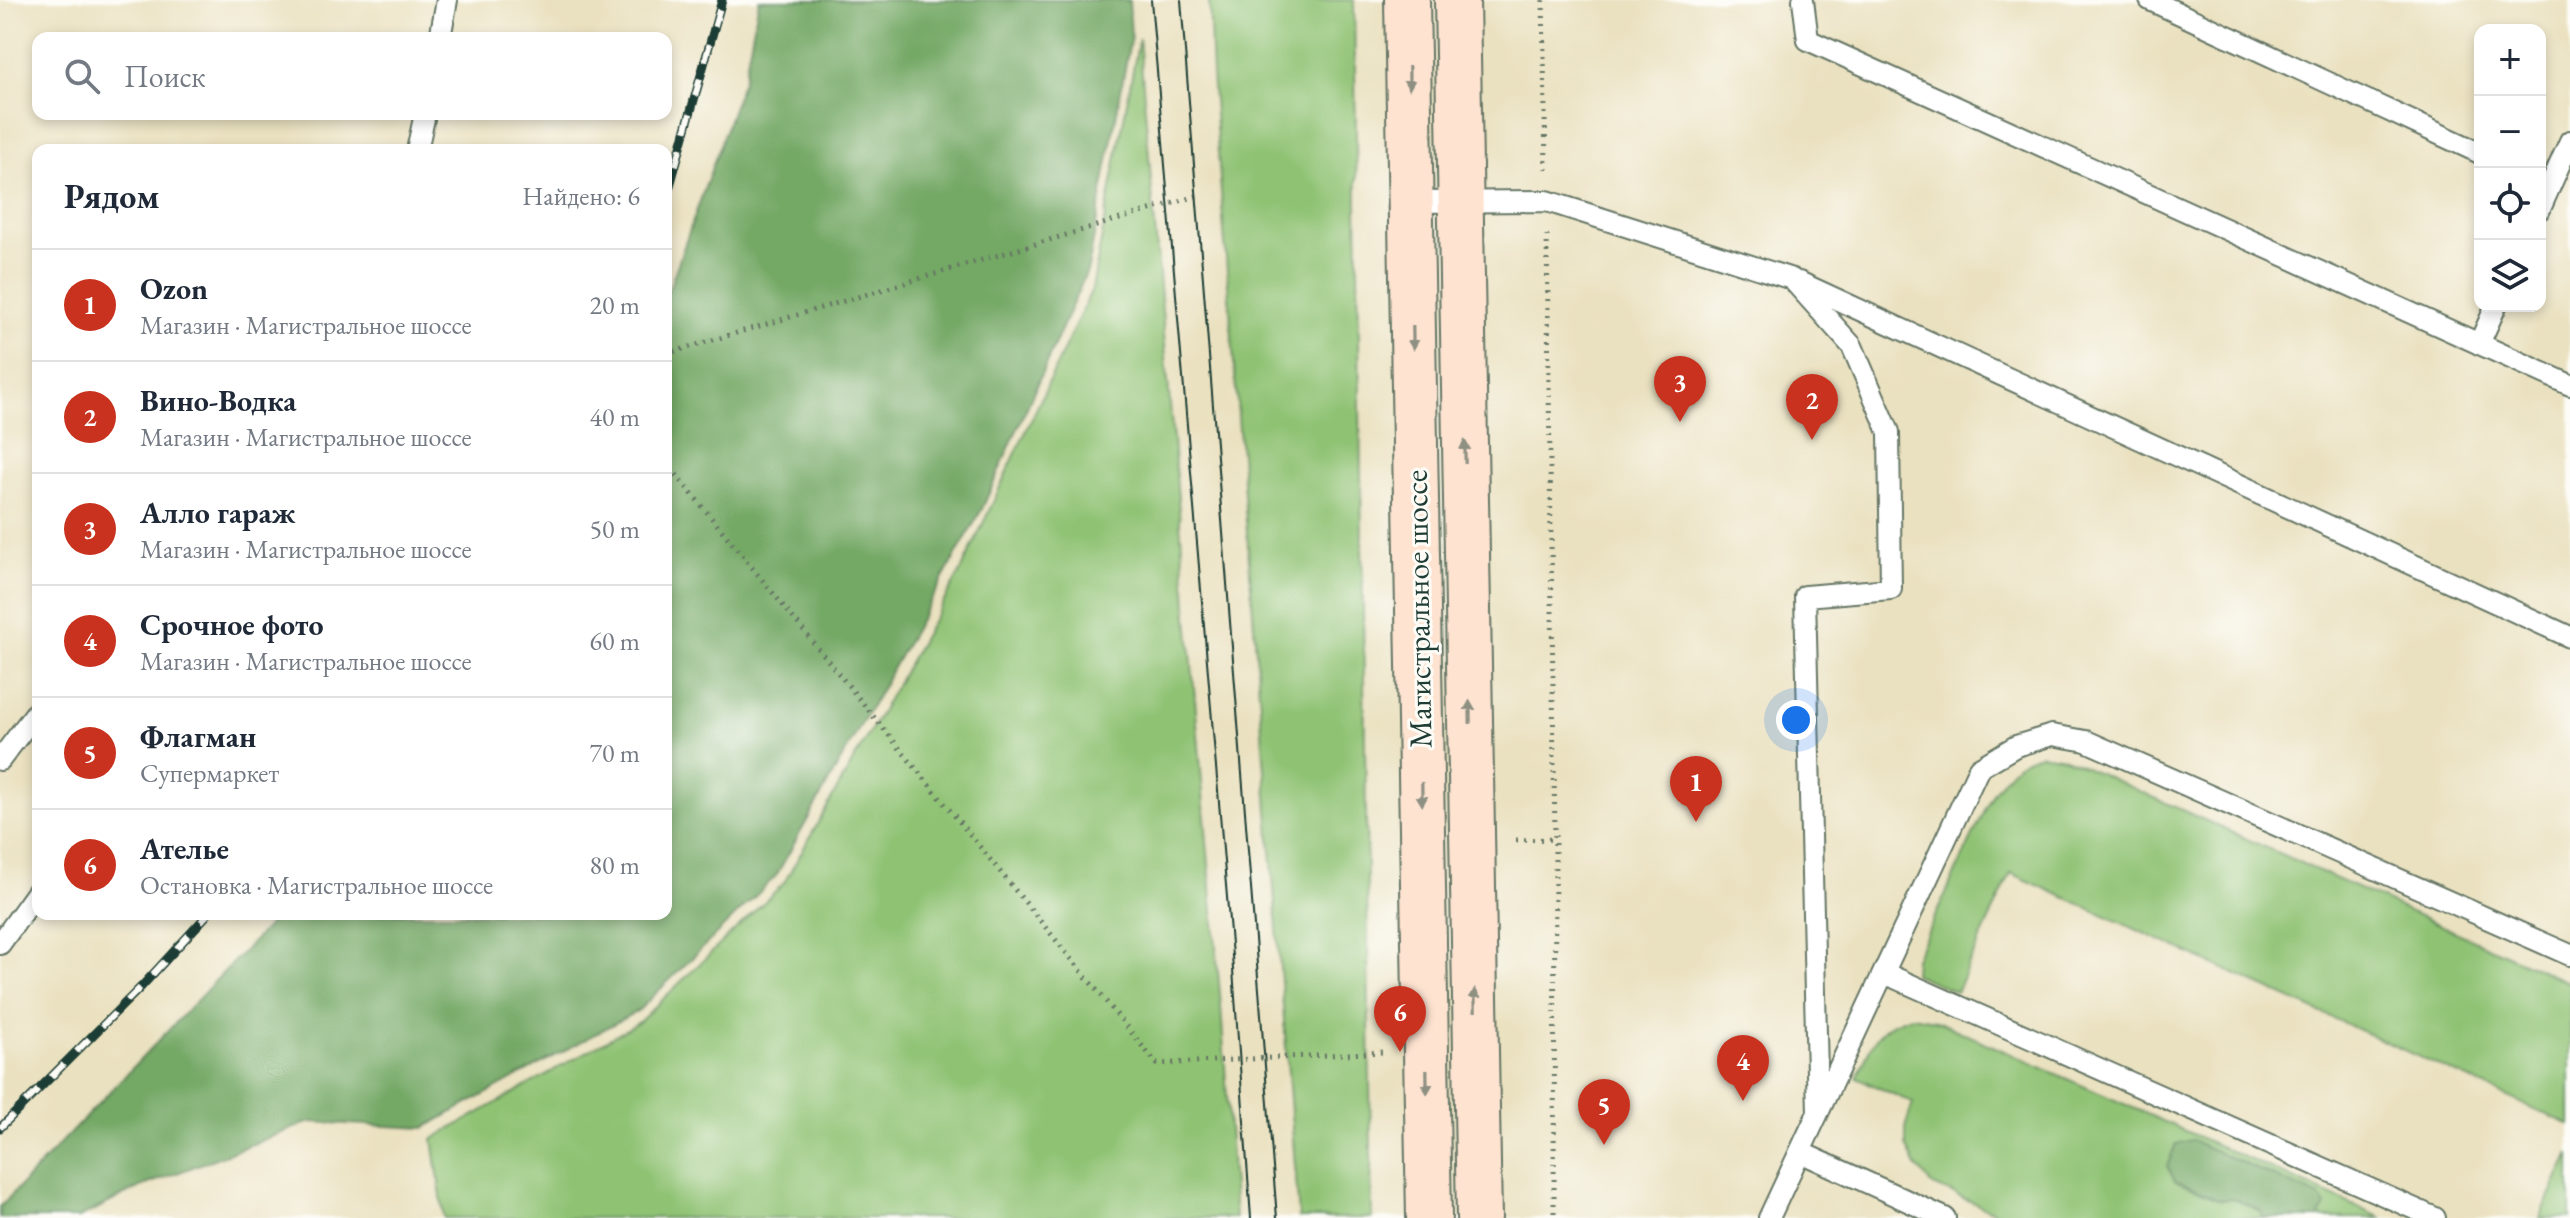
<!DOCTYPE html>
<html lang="ru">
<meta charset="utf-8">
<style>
:root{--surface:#fff;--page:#f6f6f7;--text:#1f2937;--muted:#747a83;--line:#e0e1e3;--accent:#c8321e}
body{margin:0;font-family:"EB Garamond",serif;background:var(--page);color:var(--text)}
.controls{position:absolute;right:24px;top:24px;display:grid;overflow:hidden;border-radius:16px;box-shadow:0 4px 12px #0003}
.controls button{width:72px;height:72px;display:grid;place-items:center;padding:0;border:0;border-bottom:2px solid var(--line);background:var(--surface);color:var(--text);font:40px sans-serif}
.you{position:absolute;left:1796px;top:720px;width:28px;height:28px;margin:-20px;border:6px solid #fff;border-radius:50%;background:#1a73e8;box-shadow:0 0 0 12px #1a73e833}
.badge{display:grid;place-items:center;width:52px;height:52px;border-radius:50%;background:var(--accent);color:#fff;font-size:26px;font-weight:700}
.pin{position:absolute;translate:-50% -66px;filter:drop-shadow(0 2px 4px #0008)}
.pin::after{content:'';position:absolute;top:42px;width:28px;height:24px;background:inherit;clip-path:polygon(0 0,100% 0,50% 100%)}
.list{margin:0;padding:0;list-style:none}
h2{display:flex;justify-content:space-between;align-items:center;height:104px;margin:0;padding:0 32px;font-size:34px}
h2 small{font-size:26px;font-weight:400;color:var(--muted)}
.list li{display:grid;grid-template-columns:52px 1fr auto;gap:24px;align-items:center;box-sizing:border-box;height:112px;padding:0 32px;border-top:2px solid var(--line)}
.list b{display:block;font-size:30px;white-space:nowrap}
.list p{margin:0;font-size:26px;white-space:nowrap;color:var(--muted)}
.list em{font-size:26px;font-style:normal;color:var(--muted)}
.icon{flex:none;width:44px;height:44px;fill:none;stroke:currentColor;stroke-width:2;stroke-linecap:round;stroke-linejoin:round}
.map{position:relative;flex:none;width:2570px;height:1218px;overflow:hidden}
.search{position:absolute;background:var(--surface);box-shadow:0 4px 12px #0003;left:32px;top:32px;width:640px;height:88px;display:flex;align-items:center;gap:20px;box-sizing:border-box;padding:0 28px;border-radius:16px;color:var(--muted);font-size:30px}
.panel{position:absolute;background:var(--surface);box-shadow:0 4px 12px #0003;left:32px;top:144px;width:640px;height:776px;border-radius:16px}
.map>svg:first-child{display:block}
.green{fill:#8fc273;stroke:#578054;stroke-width:2}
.forest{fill:#73a865;stroke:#49724c;stroke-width:2}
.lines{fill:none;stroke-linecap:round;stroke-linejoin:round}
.lane-casing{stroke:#667665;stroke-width:24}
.secondary-casing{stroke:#667665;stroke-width:48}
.path{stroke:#667665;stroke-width:5;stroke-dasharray:2 6;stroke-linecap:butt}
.lane{stroke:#fff;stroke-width:20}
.secondary{stroke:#fee3d1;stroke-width:44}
.tram{stroke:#1f3d34;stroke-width:2}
.rail-casing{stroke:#1f3d34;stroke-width:9}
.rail{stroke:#fdfcf7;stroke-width:6;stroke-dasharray:18;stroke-linecap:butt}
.oneway{fill:#8e9082}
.labels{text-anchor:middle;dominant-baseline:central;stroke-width:6;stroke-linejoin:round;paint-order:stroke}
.street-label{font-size:32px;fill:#1f3d34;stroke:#fdfcf7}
</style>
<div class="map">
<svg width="2570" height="1218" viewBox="0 0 2570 1218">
<rect width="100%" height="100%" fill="#fdfcf7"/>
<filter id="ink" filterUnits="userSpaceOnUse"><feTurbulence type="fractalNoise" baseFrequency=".0125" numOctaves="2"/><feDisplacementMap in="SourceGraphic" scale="16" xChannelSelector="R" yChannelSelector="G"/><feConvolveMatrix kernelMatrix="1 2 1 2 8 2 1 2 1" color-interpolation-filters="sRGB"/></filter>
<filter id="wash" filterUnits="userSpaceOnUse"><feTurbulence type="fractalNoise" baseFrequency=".006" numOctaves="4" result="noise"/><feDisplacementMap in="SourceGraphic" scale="32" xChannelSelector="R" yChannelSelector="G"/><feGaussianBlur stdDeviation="1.8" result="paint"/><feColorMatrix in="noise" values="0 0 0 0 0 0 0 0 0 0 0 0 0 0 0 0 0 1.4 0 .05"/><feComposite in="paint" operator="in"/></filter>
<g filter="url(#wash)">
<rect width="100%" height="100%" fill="#eae1c0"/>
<!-- green -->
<path class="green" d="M1209 0H1354L1372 1218H1299L1212 74Z
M1139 38 1221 1006 1235 1218H444L433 1139 639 1022 784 883 962 569 1092 289Z
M2041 754 2065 758 2570 983V1125L2011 873 1956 992 1914 974 1915 959 1993 793C2007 774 2017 759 2041 754Z
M1912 1016 1934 1020 2382 1218H2008L1931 1184 1916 1166 1906 1146V1125L1913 1103 1857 1078C1871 1046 1874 1026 1912 1016Z
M2570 1154V1218H2540Z"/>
<!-- forest -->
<path class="forest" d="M759 0H1129L1131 36 1088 269 982 509 776 876 639 1010 424 1128 310 1122 138 1188 79 1218H0V1207L279 914H666V297L744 77Z
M2191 1140 2320 1197 2325 1206 2320 1218H2263L2261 1211 2233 1198 2220 1200 2175 1181 2167 1166 2176 1144Z"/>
</g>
<g filter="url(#ink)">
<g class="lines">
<!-- lane casing -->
<g class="lane-casing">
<path id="lane" d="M1803 0 1808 40 2570 385
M2150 0 2480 153
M440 38 447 0
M417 150 425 114
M1411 202 1547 201 1792 279 1852 346 1889 432 1891 589 1805 596 1818 1113
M2540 209 2570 141
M1799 282 2570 637
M2479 344 2496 306
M0 760 38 710
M0 944 38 891
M1884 973 2435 1218
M1800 1152 1945 1218
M1769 1218 1979 768 2016 746 2052 735 2086 741 2570 955"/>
</g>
<!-- secondary casing -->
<g class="secondary-casing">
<path id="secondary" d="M1407 0 1429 1218
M1457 0 1479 1218"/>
</g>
<!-- path -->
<path class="path" d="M1543 0 1546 169
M1547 235 1555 839 1554 1218
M666 354 1197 196
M666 462 1157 1064 1384 1052
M1516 840 1555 839"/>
<!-- lane -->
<use href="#lane" class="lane"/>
<!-- secondary -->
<use href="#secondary" class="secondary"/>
<!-- tram -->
<path class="tram" d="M1151 0 1232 956 1251 1218
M1181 0 1277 1218"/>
<!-- rail casing -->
<g class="rail-casing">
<path id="rail" d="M666 200 722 0
M0 1128 142 986 208 914"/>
</g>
<!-- rail -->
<use href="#rail" class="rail"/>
</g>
<!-- one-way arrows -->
<defs><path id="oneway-solid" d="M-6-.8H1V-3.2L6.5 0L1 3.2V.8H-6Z" transform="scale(2)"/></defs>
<g class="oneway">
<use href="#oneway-solid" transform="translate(1409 78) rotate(89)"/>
<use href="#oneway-solid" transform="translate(1413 338) rotate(89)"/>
<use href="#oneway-solid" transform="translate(1465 452) rotate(-91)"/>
<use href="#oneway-solid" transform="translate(1470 712) rotate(-91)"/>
<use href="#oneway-solid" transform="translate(1422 794) rotate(89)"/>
<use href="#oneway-solid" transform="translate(1475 1000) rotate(-91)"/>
<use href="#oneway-solid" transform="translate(1427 1082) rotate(89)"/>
</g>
</g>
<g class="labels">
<!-- street labels -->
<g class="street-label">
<text transform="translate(1418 609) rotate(-91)">Магистральное шоссе</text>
</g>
</g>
</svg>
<div class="controls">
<button>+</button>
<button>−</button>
<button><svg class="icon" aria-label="locate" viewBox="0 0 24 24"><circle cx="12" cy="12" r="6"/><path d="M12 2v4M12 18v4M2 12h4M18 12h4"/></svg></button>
<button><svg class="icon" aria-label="layers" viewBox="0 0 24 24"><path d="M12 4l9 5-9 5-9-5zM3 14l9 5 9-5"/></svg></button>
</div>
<div class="you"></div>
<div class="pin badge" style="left:1696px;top:822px">1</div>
<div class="pin badge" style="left:1812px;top:440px">2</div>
<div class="pin badge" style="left:1680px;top:422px">3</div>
<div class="pin badge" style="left:1743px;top:1101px">4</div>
<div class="pin badge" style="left:1604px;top:1145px">5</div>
<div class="pin badge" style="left:1400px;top:1052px">6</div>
<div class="search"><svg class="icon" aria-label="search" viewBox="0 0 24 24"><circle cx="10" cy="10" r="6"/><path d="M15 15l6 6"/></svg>Поиск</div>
<section class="panel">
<h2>Рядом<small>Найдено: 6</small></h2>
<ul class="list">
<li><span class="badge">1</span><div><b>Ozon</b><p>Магазин · Магистральное шоссе</p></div><em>20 m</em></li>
<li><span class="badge">2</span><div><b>Вино-Водка</b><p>Магазин · Магистральное шоссе</p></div><em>40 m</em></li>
<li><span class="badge">3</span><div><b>Алло гараж</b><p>Магазин · Магистральное шоссе</p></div><em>50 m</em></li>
<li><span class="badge">4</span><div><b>Срочное фото</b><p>Магазин · Магистральное шоссе</p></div><em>60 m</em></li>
<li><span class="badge">5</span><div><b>Флагман</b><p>Супермаркет</p></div><em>70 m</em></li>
<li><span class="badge">6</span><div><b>Ателье</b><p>Остановка · Магистральное шоссе</p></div><em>80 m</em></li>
</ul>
</section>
</div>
